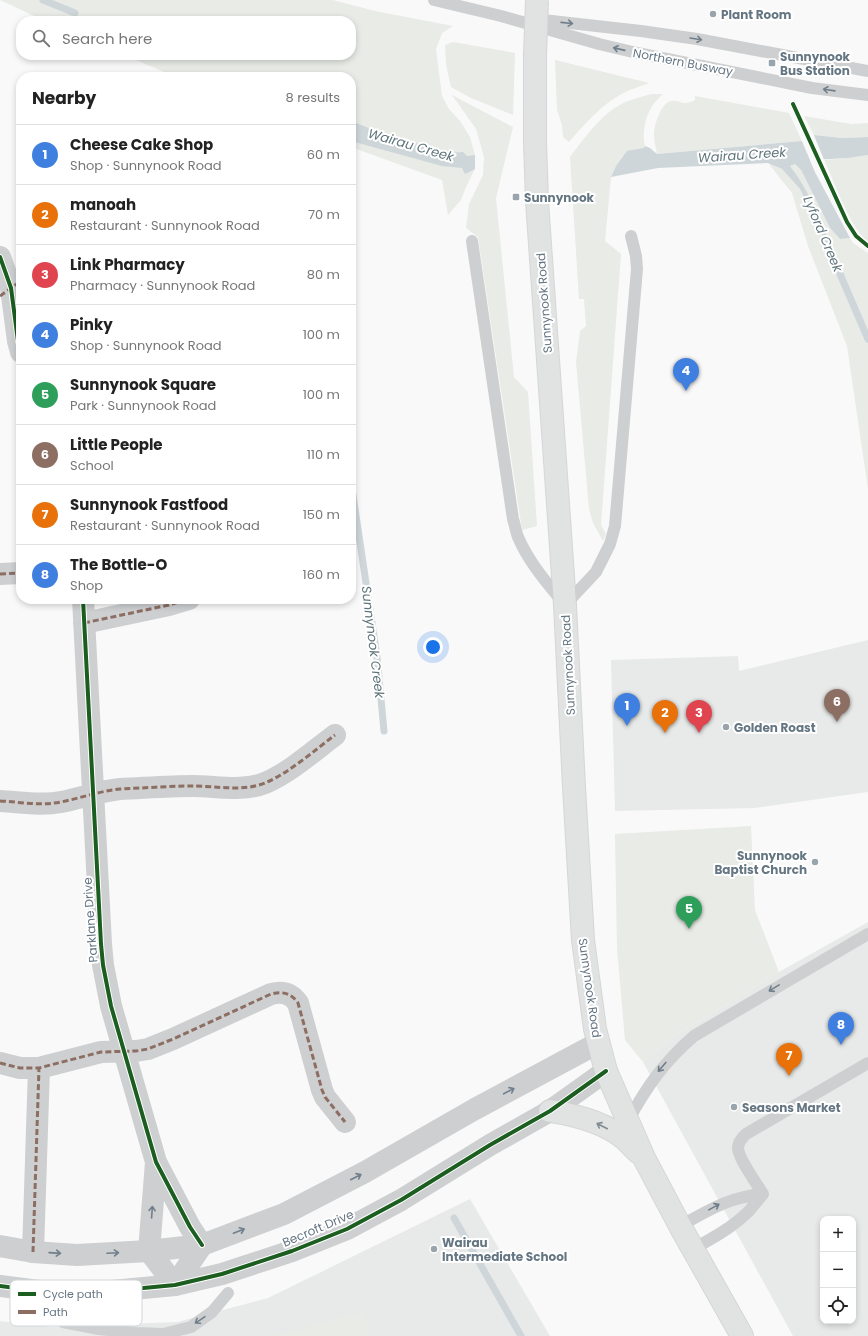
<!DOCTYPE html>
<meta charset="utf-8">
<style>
:root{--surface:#fff;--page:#f6f6f6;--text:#222;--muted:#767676;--line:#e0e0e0;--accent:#585c60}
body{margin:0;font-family:Poppins,sans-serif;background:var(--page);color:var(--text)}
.controls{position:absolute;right:12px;bottom:12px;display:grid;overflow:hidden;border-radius:8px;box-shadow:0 2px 6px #0003}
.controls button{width:36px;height:36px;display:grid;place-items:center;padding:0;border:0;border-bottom:1px solid var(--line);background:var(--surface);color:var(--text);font:20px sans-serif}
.you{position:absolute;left:433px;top:647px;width:14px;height:14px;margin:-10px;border:3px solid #fff;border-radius:50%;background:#1a73e8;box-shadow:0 0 0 6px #1a73e833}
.badge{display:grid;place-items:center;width:26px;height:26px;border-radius:50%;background:var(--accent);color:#fff;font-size:13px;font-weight:700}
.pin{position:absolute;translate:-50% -33px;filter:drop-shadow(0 1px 2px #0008)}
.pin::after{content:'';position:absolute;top:21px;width:14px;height:12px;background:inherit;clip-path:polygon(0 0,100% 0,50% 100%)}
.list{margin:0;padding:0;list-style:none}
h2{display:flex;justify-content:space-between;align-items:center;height:52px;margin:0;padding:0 16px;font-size:17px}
h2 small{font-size:13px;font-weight:400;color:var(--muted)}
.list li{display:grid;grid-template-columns:26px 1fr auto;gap:12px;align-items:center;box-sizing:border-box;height:60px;padding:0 16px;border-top:1px solid var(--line)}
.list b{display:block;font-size:15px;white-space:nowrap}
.list p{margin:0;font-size:13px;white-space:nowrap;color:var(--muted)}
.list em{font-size:13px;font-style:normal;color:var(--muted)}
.icon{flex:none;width:22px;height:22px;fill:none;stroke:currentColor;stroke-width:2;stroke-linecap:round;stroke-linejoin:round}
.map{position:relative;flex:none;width:868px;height:1336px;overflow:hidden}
.search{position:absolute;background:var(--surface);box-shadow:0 2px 6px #0003;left:16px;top:16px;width:340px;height:44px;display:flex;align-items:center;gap:10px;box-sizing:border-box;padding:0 14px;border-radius:16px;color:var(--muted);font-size:15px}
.panel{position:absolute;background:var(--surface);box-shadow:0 2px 6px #0003;left:16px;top:72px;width:340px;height:532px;border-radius:16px}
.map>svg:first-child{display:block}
.built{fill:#e8e9e9;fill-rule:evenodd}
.green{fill:#e8ebe6}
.water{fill:#ced6d9}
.pier{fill:#f9f9f9}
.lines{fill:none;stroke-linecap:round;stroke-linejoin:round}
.stream{stroke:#ced6d9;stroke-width:7}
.secondary-casing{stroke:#d5d6d7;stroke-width:24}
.service{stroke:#cecfd0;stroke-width:12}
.minor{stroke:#cecfd0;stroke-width:22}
.tertiary{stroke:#cecfd0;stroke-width:22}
.secondary{stroke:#e1e2e2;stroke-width:22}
.secondary-bridge-casing{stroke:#d5d6d7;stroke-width:24;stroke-linecap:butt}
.secondary-bridge{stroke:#e1e2e2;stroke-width:22}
.quiet{stroke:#8d6e63;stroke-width:3;stroke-dasharray:6 3;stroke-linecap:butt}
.cycleway-casing{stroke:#fff;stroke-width:6}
.cycleway{stroke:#1b5e20;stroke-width:4}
.oneway{stroke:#707f8b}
.oneway2{stroke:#7e8c96}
.poi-dot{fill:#99a4ac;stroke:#fff;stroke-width:1.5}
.labels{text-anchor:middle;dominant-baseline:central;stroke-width:4;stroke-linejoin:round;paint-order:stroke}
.poi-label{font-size:12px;font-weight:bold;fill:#657683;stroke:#fff;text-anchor:start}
.street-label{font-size:12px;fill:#657683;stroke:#fff}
.water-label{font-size:13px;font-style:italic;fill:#60757c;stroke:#fff}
.key{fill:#fff;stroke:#d1d6da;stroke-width:1}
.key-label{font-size:11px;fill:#657683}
</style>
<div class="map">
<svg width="868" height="1336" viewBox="0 0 868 1336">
<rect width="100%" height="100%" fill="#f9f9f9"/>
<!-- built -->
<path class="built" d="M868 640V792L755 808 615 811 611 660 738 656 739 671Z
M868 922V1336H793L643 1062 669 1040 779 972ZM823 1219H853V1321H823Z
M470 1199 550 1336H0V1321L51 1327 177 1322 268 1298Z"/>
<!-- green -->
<path class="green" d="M0 0H333L375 11 453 26 442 33 436 49 442 96 449 109 460 121 470 137 475 155V169L466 187 461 200 448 215 442 180 351 147V77H176L124 55H351V21H45Z
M453 42 515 53 513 115 471 98 451 87 446 65 445 45Z
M555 60 649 83C639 87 628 90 620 95 600 106 584 125 569 142L563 137 562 125 557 110Z
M652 94H663C647 107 641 128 645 148L616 166 611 177 605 241 621 254 601 525 606 534 603 541 593 523 589 509 576 362 580 331 586 326 584 299H579L570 157C586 136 603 111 628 101 636 98 644 96 652 94Z
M452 95 513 127 496 198 514 377 528 392 537 526 522 530 478 237 466 228 469 204 483 175 484 157 476 129Z
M695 96 789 113 802 141 657 154C656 148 654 142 654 136 653 127 661 103 671 101 682 99 681 107 695 100Z
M804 116 851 124 868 123V137L842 138 814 135Z
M868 155V241C852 233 833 178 824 160L848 158Z
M768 163 782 169 800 189 841 277 830 245 805 188 790 166 795 164 801 170 830 228 840 239 850 238 853 243 868 253V489L847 346 808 246 792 193Z
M751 826 755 910 779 972 669 1040 643 1062 625 1040 617 949 615 834Z
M364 1311 371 1336H276Z"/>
<!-- water -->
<path class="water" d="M351 121 371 129 447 153 463 152 467 156 475 155V169L465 174 462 168 442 166 351 141Z
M814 135 842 138 868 137V155L848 158 810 160 816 174 850 238 840 239 830 228 801 170 795 164 790 166C816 199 829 243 844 282L800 189 782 169 768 163 658 168 611 177 616 166 627 151 644 148 645 146 650 148 657 154 802 141Z"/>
<!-- pier -->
<path class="pier" d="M813 133 825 162H813L818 173 816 174 801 139Z"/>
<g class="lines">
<!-- stream -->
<path class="stream" d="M43 0 75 13
M840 274 868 339
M351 482 377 657 384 731
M454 1218 521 1336"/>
<!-- secondary casing -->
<g class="secondary-casing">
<path id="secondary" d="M535 55V142L537 201 565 605 574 787 583 940 595 1029 606 1071 644 1158 680 1226 742 1336
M550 1111C576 1115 605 1122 626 1140 630 1144 634 1149 639 1153"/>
</g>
<!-- service -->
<path class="service" d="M434 0 501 16 599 44 637 53 812 88 868 95
M534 19 641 31 697 39 868 71
M472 241 513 519C515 525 516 532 518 537 529 563 548 584 565 605L596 572 610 544 615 526 637 269 636 256 631 236
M628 1121C647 1086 664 1062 694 1036L868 934
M763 1194C757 1184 738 1158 738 1148 738 1142 742 1138 746 1134L868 1063
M680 1226C709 1210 729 1197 763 1194
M693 1249C713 1238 733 1227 749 1211 754 1205 759 1199 763 1194
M63 1322 99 1329 136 1333 163 1334 191 1327 212 1312 228 1293"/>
<!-- minor -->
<path class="minor" d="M0 257 11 288 18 341 21 352
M0 574 21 573
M83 599 101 944 103 965 111 1006 156 1162 190 1227 202 1245 175 1285 149 1251 156 1162
M84 623 169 605 189 599
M0 801C20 802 41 806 61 802 81 798 100 791 120 789 144 788 169 786 193 786 216 786 243 792 265 783 289 773 315 750 335 735
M0 1063 20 1068H39L101 1052 136 1051 148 1049 173 1039 271 994C282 991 291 993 298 1003L322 1090 325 1097 345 1122
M33 1252 39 1068"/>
<!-- tertiary -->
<path class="tertiary" d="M0 1246 33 1252 77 1255 149 1251 202 1245 284 1214 365 1172 475 1109 598 1043
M0 1286 70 1295 175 1285 222 1274 292 1251 347 1229 401 1200 490 1145 550 1111 606 1071"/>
<!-- secondary -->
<use href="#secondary" class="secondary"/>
<!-- secondary-bridge casing -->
<g class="secondary-bridge-casing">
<path id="secondary-bridge" d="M535 55 537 0"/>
</g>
<!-- secondary-bridge -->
<use href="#secondary-bridge" class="secondary-bridge"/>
<!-- quiet -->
<path class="quiet" d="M0 296 21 281
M0 574 21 573
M84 623 169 605 189 599
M0 801C20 802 41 806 61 802 81 798 100 791 120 789 144 788 169 786 193 786 216 786 243 792 265 783 289 773 315 750 335 735
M0 1063 20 1068H39L101 1052 136 1051 148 1049 173 1039 271 994C282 991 291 993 298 1003L322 1090 325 1097 345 1122
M33 1252 39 1068"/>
<!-- cycleway casing -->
<g class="cycleway-casing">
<path id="cycleway" d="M793 104 847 222 856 236 868 246
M0 257 11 288 18 341 21 352
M83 599 101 944 103 965 111 1006 156 1162 190 1227 202 1245
M0 1286 70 1295 175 1285 222 1274 292 1251 347 1229 401 1200 490 1145 550 1111 606 1071"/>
</g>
<!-- cycleway -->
<use href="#cycleway" class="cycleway"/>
</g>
<!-- one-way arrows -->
<defs><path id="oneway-shaft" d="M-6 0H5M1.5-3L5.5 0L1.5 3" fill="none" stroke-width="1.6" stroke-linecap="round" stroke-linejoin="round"/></defs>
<g class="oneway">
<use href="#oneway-shaft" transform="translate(567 23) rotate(6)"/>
<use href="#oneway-shaft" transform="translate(696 39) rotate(9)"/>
<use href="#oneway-shaft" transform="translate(619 49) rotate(-167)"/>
<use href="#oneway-shaft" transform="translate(829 90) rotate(-172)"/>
<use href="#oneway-shaft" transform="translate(774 988) rotate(149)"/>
<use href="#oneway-shaft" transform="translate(662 1067) rotate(130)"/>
<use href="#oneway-shaft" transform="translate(509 1091) rotate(-28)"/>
<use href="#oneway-shaft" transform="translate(356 1177) rotate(-27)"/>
<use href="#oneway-shaft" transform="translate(714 1207) rotate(-29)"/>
<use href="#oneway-shaft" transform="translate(152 1212) rotate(-86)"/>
<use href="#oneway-shaft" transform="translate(239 1231) rotate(-21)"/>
<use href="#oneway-shaft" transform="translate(55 1253) rotate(4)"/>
<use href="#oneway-shaft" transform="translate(113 1253) rotate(-3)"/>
<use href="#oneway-shaft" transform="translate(200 1320) rotate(146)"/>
</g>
<use class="oneway2" href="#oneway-shaft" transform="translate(602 1126) rotate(-153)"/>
<!-- markers -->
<g class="poi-dot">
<circle cx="713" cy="14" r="4"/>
<rect x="768" y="59" width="8" height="8" rx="2"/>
<rect x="512" y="193" width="8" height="8" rx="2"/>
<circle cx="726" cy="727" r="4"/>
<circle cx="815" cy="862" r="4"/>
<circle cx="734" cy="1107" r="4"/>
<circle cx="434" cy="1249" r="4"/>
</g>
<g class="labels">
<!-- poi labels -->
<g class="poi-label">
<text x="721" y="14">Plant Room</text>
<text x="780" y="56">Sunnynook<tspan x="780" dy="14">Bus Station</tspan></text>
<text x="524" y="197">Sunnynook</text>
<text x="734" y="727">Golden Roast</text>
<text x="807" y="855" text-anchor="end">Sunnynook<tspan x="807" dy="14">Baptist Church</tspan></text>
<text x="742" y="1107">Seasons Market</text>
<text x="442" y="1242">Wairau<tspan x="442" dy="14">Intermediate School</tspan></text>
</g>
<!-- street labels -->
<g class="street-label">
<text transform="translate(683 62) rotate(11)">Northern Busway</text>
<text transform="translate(544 303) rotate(-94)">Sunnynook Road</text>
<text transform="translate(568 665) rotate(-93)">Sunnynook Road</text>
<text transform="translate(90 920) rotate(-94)">Parklane Drive</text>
<text transform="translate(590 988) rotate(82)">Sunnynook Road</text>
<text transform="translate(318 1228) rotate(-23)">Becroft Drive</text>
</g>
<!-- water labels -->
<g class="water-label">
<text transform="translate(411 145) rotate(16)">Wairau Creek</text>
<text transform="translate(742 155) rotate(-4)">Wairau Creek</text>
<text transform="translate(823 234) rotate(67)">Lyford Creek</text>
<text transform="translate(373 642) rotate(83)">Sunnynook Creek</text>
</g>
</g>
<!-- legend -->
<rect x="10" y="1280" width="132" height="46" rx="6" class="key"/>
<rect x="18" y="1292" width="18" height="4" fill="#1b5e20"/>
<rect x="18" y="1310" width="18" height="4" fill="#8d6e63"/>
<g class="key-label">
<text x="43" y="1298">Cycle path</text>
<text x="43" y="1316">Path</text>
</g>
</svg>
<div class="controls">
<button>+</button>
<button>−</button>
<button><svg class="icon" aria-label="locate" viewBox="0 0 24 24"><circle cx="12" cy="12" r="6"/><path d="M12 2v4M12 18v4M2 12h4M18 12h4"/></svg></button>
</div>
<div class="you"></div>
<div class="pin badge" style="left:627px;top:726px;background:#3f7fe0">1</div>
<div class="pin badge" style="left:665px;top:733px;background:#e8710a">2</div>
<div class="pin badge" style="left:699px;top:733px;background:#e0444e">3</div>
<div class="pin badge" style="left:686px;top:391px;background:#3f7fe0">4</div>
<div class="pin badge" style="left:689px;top:929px;background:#2e9e5b">5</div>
<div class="pin badge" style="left:837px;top:722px;background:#8d6e63">6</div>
<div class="pin badge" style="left:789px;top:1076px;background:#e8710a">7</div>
<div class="pin badge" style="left:841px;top:1045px;background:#3f7fe0">8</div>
<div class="search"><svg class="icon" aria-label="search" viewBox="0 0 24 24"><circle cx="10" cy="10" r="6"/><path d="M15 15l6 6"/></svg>Search here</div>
<section class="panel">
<h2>Nearby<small>8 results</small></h2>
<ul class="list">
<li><span class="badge" style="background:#3f7fe0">1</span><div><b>Cheese Cake Shop</b><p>Shop · Sunnynook Road</p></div><em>60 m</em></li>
<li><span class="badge" style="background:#e8710a">2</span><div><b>manoah</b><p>Restaurant · Sunnynook Road</p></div><em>70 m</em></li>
<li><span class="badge" style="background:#e0444e">3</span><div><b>Link Pharmacy</b><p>Pharmacy · Sunnynook Road</p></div><em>80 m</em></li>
<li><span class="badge" style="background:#3f7fe0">4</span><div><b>Pinky</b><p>Shop · Sunnynook Road</p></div><em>100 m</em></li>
<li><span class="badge" style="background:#2e9e5b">5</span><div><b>Sunnynook Square</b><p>Park · Sunnynook Road</p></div><em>100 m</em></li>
<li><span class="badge" style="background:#8d6e63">6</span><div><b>Little People</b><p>School</p></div><em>110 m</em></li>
<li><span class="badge" style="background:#e8710a">7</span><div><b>Sunnynook Fastfood</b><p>Restaurant · Sunnynook Road</p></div><em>150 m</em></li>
<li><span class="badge" style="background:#3f7fe0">8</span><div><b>The Bottle-O</b><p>Shop</p></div><em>160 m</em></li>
</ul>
</section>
</div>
